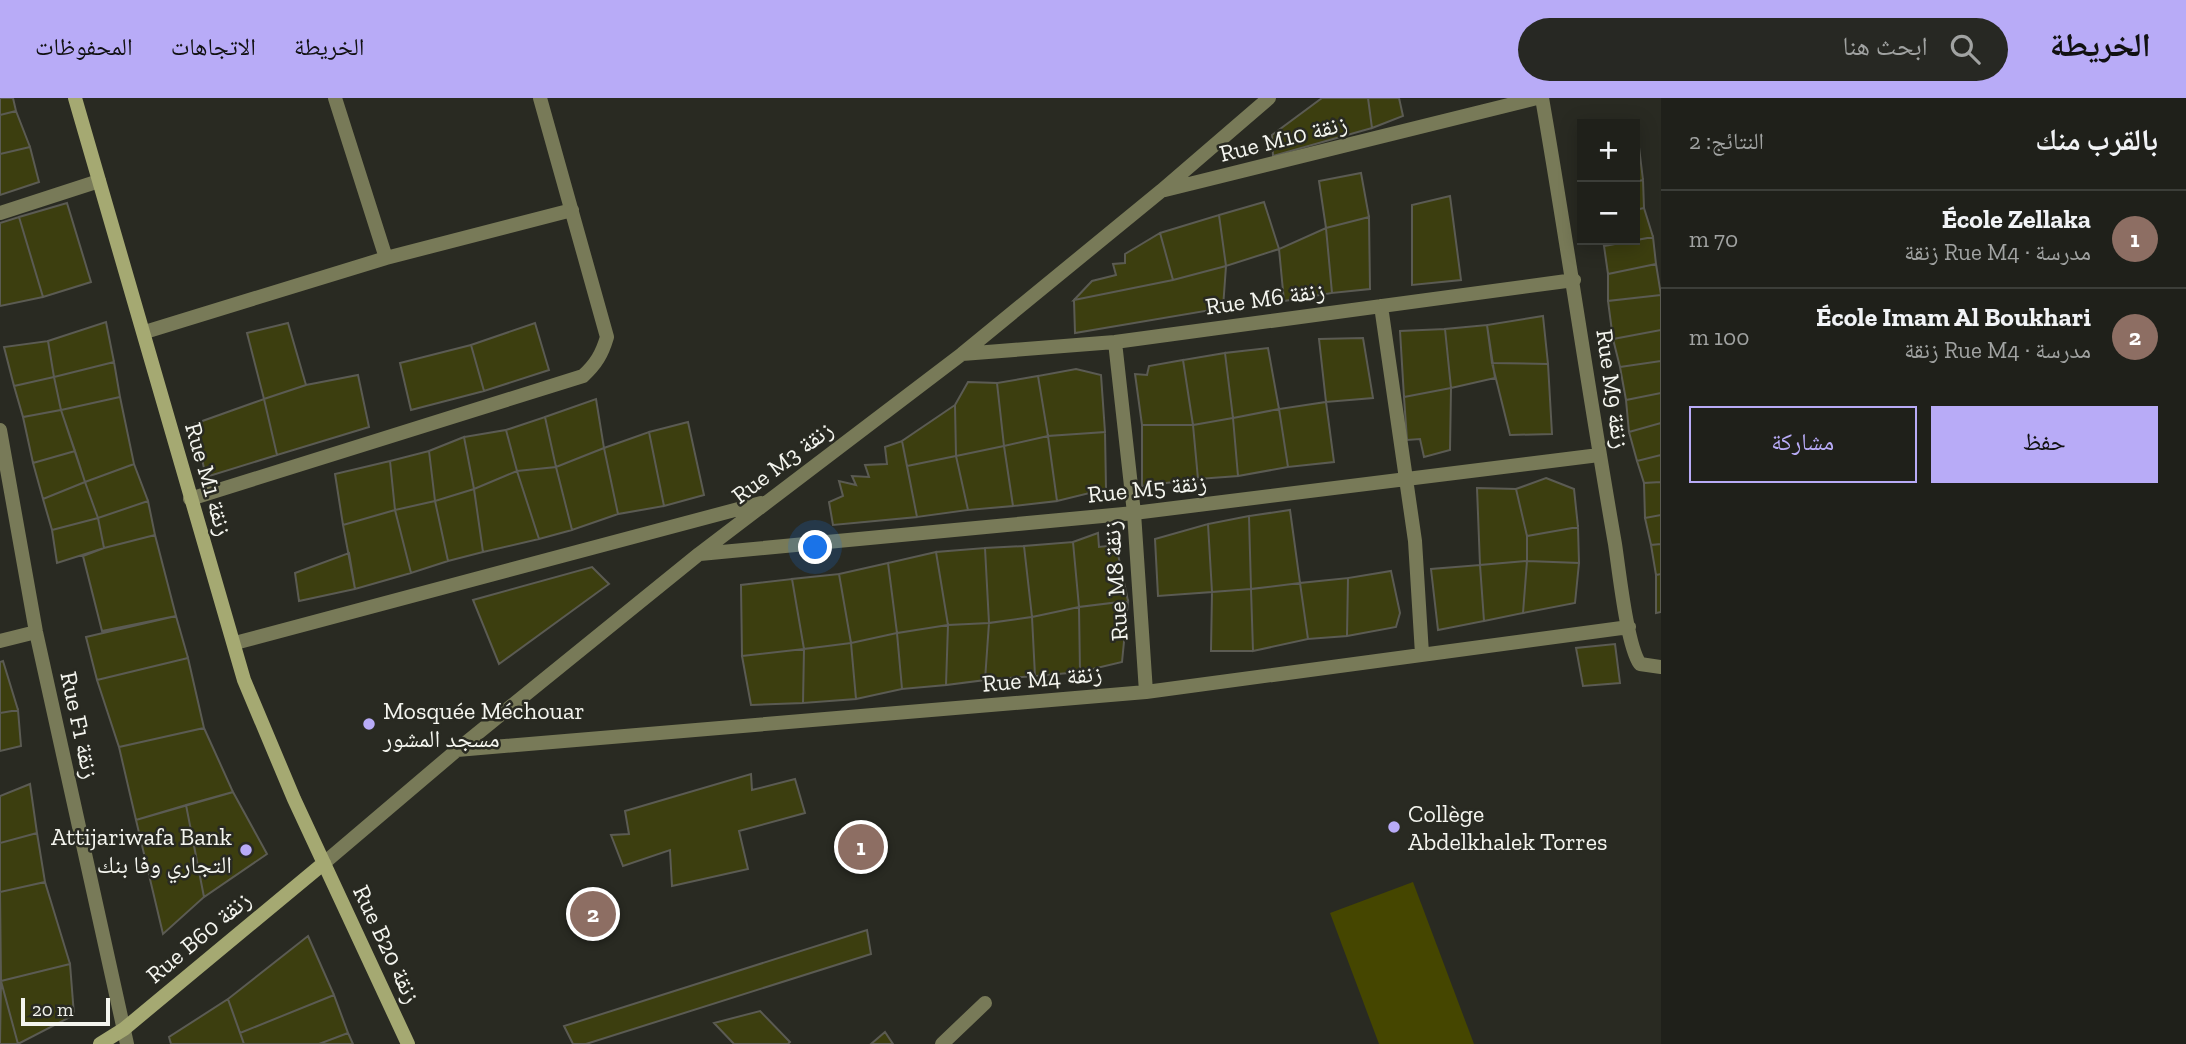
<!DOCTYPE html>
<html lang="ar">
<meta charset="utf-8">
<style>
:root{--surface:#1f201a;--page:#272823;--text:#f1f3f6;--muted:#a1a3a2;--line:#3c3e39;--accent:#b8abf7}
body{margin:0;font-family:"Zilla Slab","Noto Naskh Arabic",serif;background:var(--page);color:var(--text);direction:rtl}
.controls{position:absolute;right:21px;top:21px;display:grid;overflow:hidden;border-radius:0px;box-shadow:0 4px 18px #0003}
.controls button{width:63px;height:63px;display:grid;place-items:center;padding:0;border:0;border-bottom:2px solid var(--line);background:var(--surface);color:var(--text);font:35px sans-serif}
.scale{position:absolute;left:21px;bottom:18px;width:89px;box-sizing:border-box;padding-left:7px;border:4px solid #f4f5ef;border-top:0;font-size:19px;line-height:24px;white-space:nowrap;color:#f4f5ef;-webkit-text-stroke:5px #292a22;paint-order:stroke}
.you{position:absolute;left:816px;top:450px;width:24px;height:24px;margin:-18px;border:5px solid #fff;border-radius:50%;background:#1a73e8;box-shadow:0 0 0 10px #1a73e833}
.badge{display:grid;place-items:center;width:46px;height:46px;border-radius:50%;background:var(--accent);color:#fff;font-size:23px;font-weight:700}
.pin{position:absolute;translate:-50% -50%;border:4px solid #fff;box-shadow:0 2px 7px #0006}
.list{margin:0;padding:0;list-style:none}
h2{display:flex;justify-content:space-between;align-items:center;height:91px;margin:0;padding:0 28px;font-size:30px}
h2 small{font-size:23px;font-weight:400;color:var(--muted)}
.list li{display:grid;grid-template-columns:46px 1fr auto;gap:21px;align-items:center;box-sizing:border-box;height:98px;padding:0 28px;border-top:2px solid var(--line)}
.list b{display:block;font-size:26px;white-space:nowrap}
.list p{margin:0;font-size:23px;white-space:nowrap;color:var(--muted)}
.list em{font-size:23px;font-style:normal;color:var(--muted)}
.actions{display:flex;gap:14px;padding:21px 28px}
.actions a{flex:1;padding:16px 0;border:2px solid var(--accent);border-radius:0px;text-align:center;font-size:24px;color:var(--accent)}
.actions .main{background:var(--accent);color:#111}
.icon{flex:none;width:38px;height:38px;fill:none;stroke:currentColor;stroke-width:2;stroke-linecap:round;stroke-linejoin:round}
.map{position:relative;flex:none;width:1661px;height:946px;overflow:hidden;direction:ltr}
header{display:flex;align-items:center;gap:42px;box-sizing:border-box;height:98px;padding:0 35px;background:var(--accent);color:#111}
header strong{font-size:33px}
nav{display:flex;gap:38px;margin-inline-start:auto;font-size:24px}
.search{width:490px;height:63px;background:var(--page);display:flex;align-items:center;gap:18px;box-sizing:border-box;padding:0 24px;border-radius:38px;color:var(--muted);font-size:26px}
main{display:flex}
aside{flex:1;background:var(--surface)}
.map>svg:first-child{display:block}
.green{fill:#454600}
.building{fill:#3c3e0f;stroke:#5b5b53;stroke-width:2}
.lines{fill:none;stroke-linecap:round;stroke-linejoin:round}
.street{stroke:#787a58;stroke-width:14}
.secondary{stroke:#a5a972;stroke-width:14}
.poi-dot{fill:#b8abf7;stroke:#292a22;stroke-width:2.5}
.labels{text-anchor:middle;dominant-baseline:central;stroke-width:5;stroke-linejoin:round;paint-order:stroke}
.street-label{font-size:24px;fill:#f4f5ef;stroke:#292a22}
.poi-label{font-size:24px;fill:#f4f5ef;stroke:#292a22;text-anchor:start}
</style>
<header>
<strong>الخريطة</strong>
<div class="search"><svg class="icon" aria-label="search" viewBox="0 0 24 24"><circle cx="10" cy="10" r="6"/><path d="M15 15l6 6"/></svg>ابحث هنا</div>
<nav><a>الخريطة</a><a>الاتجاهات</a><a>المحفوظات</a></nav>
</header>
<main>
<aside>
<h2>بالقرب منك<small>النتائج: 2</small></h2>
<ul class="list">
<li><span class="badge" style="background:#8d6e63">1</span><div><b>École Zellaka</b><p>مدرسة · Rue M4 زنقة</p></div><em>70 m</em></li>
<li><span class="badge" style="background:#8d6e63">2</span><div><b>École Imam Al Boukhari</b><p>مدرسة · Rue M4 زنقة</p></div><em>100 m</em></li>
</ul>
<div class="actions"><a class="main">حفظ</a><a>مشاركة</a></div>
</aside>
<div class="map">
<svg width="1661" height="946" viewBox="0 0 1661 946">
<rect width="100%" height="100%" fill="#292a22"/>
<!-- green -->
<path class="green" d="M1413 784 1474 946H1379L1330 815Z"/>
<!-- building -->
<path class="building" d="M0 0H13L16 13 0 17Z
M1322 0H1368L1372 30 1273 58 1272 37Z
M1368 0H1399L1403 18 1372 30Z
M16 13 30 49 0 56V17Z
M1635 41H1638L1643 82 1635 84Z
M30 49 39 84 0 97V56Z
M1361 75 1369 119 1326 130 1319 83Z
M1643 82 1644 110 1635 112V84Z
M1450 98 1461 182 1412 187V107Z
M1264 104 1279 151 1226 168 1219 117Z
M67 105 91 184 43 199 19 119Z
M1644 110 1653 139 1604 148 1603 142H1635V112Z
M1219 117 1226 168 1173 182 1160 135Z
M19 119 43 199 0 208V125Z
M1369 119 1370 191 1332 195 1326 130Z
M1326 130 1332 195 1284 203 1279 151Z
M1160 135 1173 182 1074 202 1092 183 1116 177 1113 166 1125 165V156Z
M1653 139 1656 166 1608 176 1604 148Z
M1656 166 1661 197 1608 203V176Z
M1226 168 1223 210 1075 235 1074 202 1173 182Z
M1661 197V232L1613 241 1608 203Z
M1543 218 1548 266 1492 265 1487 227Z
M106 224 114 264 54 279 48 243Z
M288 225 306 287 264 301 247 235Z
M535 225 549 272 484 293 471 247Z
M1487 227 1495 280 1451 290 1445 231Z
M1445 231 1451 290 1404 299 1400 233Z
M1661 232V263L1620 269 1613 241Z
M1363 240 1373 300 1326 304 1319 241Z
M48 243 54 279 14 288 4 249Z
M471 247 484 293 411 312 400 265Z
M1268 250 1279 311 1233 320 1225 255Z
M1225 255 1233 320 1193 327 1183 262Z
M1183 262 1193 327H1142L1135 276 1147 277 1149 268Z
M1661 263V295L1626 302 1620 269Z
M114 264 120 299 61 312 54 279Z
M1492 265 1548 266 1552 336 1510 337Z
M1076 271 1101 277 1105 334 1048 338 1038 278Z
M358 277 369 329 277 357 264 301 306 287Z
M1038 278 1048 338 1004 348 997 285Z
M54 279 61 312 23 319 14 288Z
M968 284 997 285 1004 348 956 358 955 307Z
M1451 290 1450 352 1424 359 1420 341 1407 342 1404 299Z
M1661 295V325L1629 334 1626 302Z
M120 299 134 366 85 384 61 312Z
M264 301 277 357 206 379 194 326Z
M596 301 604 350 556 369 545 319Z
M1326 304 1334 364 1288 369 1279 311Z
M955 307 956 358 907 368 902 343Z
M1279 311 1288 369 1238 378 1233 320Z
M61 312 75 353 33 365 23 319Z
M545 319 556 369 517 373 506 332Z
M1233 320 1238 378 1198 381 1193 327Z
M688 324 704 397 664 408 649 334Z
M1661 325V357L1637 363 1629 334Z
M1142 327H1193L1198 381 1142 388Z
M506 332 517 373 474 391 464 339Z
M649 334 664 408 618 416 604 350Z
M1105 334 1106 391 1057 403 1048 338Z
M1048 338 1057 403 1013 408 1004 348Z
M464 339 474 391 435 403 429 353Z
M902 343 917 419 833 427 829 404 843 398 839 383 856 387 852 378 869 379 865 367 887 366 885 349Z
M1004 348 1013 408 968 412 956 358Z
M604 350 618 416 572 432 556 369Z
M75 353 85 384 43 401 33 365Z
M429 353 435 403 395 412 390 363Z
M1661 357V384L1644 385 1637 363Z
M956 358 968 412 917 419 907 368Z
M390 363 395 412 343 427 335 376Z
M134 366 148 403 98 420 85 384Z
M556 369 572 432 539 441 517 373Z
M517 373 539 441 483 454 474 391Z
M1546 380 1574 391 1578 429 1527 438 1516 391Z
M85 384 98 420 52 432 43 401Z
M1661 384V417L1645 420 1644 385Z
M1477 390 1516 391 1527 438V463L1480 467Z
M474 391 483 454 448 463 435 403Z
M148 403 155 437 104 450 98 420Z
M435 403 448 463 411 475 395 412Z
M395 412 411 475 355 491 343 427Z
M1290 412 1300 485 1251 491 1249 418Z
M1661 417V446L1651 447 1645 420Z
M1249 418 1251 491 1212 494 1208 426Z
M98 420 104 450 57 465 52 432Z
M1208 426 1212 494 1158 498 1155 441Z
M1578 429 1579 465 1527 463V438Z
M1098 435 1099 449 1116 447 1128 503 1079 509 1073 444Z
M155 437 176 518 102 533 83 458 104 450Z
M1073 444 1079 509 1032 519 1024 448Z
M1661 446V476L1656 477 1651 447Z
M1024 448 1032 519 989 525 985 450Z
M985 450 989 525 948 527 936 454Z
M936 454 948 527 897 535 888 465Z
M349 455 355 491 299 503 295 475Z
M1527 463 1579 465 1575 505 1523 515Z
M1527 463 1523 515 1484 523 1480 467Z
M888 465 897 535 851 545 839 476Z
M1480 467 1484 523 1438 532 1431 471Z
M592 469 609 486 499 566 473 502Z
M1391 473 1400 515 1396 529 1347 538 1348 480Z
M839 476 851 545 804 551 792 481Z
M1661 476V514L1656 515V477Z
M1348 480 1347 538 1308 541 1300 485Z
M792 481 804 551 742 558 741 487Z
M1300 485 1308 541 1253 553 1251 491Z
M1251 491 1253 553H1211L1212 494Z
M1128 503 1122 564 1080 574 1079 509Z
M1079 509 1080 574 1035 578 1032 519Z
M176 518 188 560 97 582 86 539Z
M1032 519 1035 578 985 582 989 525Z
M989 525 985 582 946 587 948 527Z
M948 527 946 587 902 591 897 535Z
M897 535 902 591 856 601 851 545Z
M851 545 856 601 803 605 804 551Z
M1615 546 1620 585 1583 588 1576 550Z
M804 551 803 605 751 607 742 558Z
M188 560 204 630 119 649 97 582Z
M3 563 18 612 0 615V564Z
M18 612 21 648 0 653V615Z
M204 630 233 694 136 722 119 649Z
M751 676 752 692 795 681 805 715 739 733 748 771 672 788 670 752 623 768 611 737 629 736 625 713Z
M30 686 37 735 0 745V698Z
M233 694 267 756 204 799 186 707Z
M186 707 204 799 163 836 136 722Z
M37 735 45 784 0 794V745Z
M45 784 70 866 1 883 0 794Z
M867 832 871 856 586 946H573L564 928Z
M308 838 334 897 240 935 228 901Z
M70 866 74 917 18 946 1 883Z
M1 883 18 946H0Z
M334 897 348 935 319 946H244L240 935Z
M228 901 244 946H171L169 939Z
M760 913 790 944 788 946H734L714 925Z
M885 934 893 946H871Z
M348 935 353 946H319Z"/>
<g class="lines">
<!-- street -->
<path class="street" d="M335 0 386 160
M1542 0C1568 149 1589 298 1615 446 1619 472 1627 548 1640 566L1661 569
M1165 92 1537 0
M0 115 99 83
M1381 208 1415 443 1422 556
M145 234 386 160 572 112
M1115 244 1134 415 1146 594
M962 256 1115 244 1574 182
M0 332 36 534 127 946
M190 401 583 278C596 266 602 256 607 239L540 0
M700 456 1134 415 1599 357
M0 543 36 534
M235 545 761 405
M457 652 1146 594 1629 529
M324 765 457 652 699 456 962 256 1161 93 1269 0
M942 946 985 905"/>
<!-- secondary -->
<path class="secondary" d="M75 0 244 582 294 701 408 946
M100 946 124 931 324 765"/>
</g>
<!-- markers -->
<g class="poi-dot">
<circle cx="369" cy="626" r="7"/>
<circle cx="1394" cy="729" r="7"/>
<circle cx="246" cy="752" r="7"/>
</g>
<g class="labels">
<!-- street labels -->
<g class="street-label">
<text transform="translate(1283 40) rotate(-14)">Rue M10 زنقة</text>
<text transform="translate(1265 200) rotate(-8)">Rue M6 زنقة</text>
<text transform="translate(1613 291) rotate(82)">Rue M9 زنقة</text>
<text transform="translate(782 364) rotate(-37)">Rue M3 زنقة</text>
<text transform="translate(209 381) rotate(74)">Rue M1 زنقة</text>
<text transform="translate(1147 390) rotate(-6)">Rue M5 زنقة</text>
<text transform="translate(1115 483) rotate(-94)">Rue M8 زنقة</text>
<text transform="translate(1042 580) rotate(-5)">Rue M4 زنقة</text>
<text transform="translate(80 627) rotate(78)">Rue F1 زنقة</text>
<text transform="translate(198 839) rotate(-40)">Rue B60 زنقة</text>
<text transform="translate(387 846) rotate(65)">Rue B20 زنقة</text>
</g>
<!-- poi labels -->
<g class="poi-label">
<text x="383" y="612">Mosquée Méchouar<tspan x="383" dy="28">مسجد المشور</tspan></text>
<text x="1408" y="715">Collège<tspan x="1408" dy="28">Abdelkhalek Torres</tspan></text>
<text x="232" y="738" text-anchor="end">Attijariwafa Bank<tspan x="232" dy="28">التجاري وفا بنك</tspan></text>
</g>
</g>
</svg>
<div class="controls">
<button>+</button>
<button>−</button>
</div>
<div class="scale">20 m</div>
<div class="you"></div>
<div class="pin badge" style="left:861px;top:749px;background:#8d6e63">1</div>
<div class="pin badge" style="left:593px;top:816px;background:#8d6e63">2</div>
</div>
</main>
